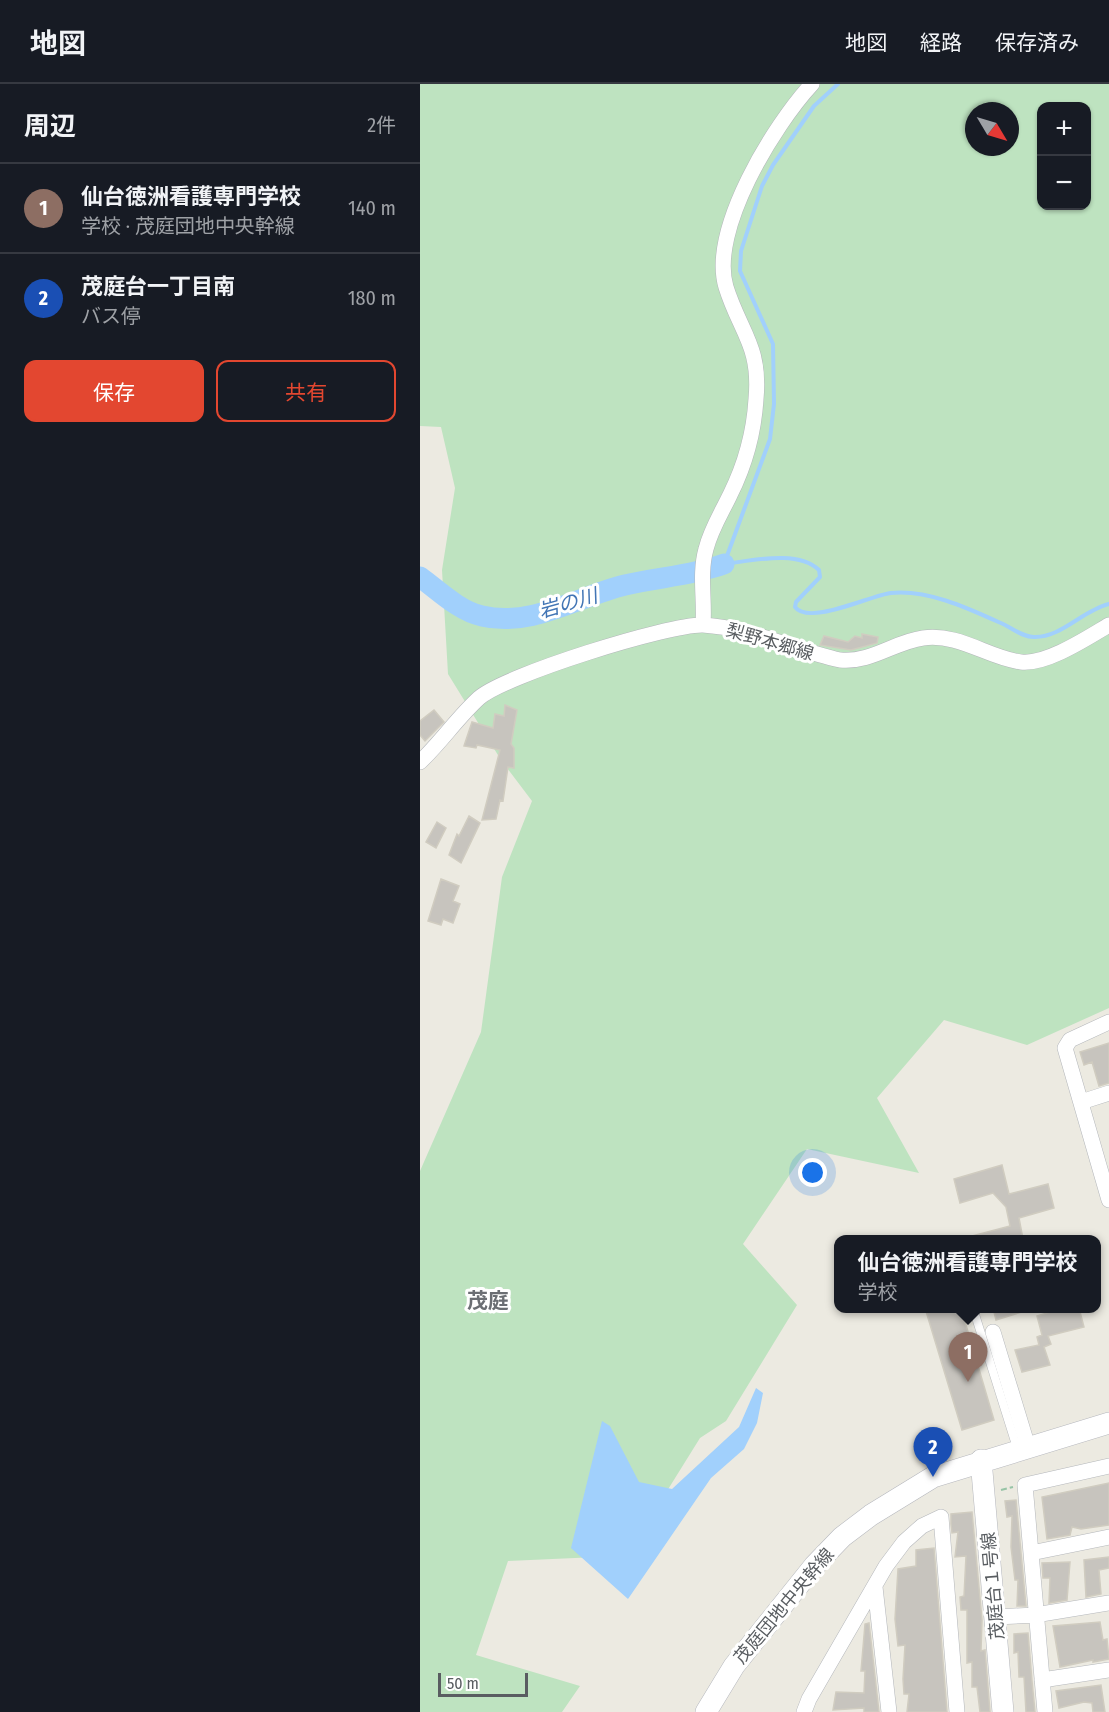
<!DOCTYPE html>
<html lang="ja">
<meta charset="utf-8">
<style>
:root{--surface:#171b24;--page:#242831;--text:#f1f3f6;--muted:#9ea1a6;--line:#363941;--accent:#e34730}
body{margin:0;font-family:"Fira Sans Condensed","Noto Sans JP",sans-serif;background:var(--page);color:var(--text)}
.controls{position:absolute;right:18px;top:18px;display:grid;overflow:hidden;border-radius:12px;box-shadow:0 2px 4px #0004}
.controls button{width:54px;height:54px;display:grid;place-items:center;padding:0;border:0;border-bottom:2px solid var(--line);background:var(--surface);color:var(--text);font:30px sans-serif}
.compass{position:absolute;left:545px;top:18px;width:54px;height:54px;border-radius:50%;background:var(--surface);box-shadow:0 2px 4px #0004;rotate:128deg}
.scale{position:absolute;left:18px;bottom:15px;width:90px;box-sizing:border-box;padding-left:6px;border:3px solid #595d61;border-top:0;font-size:16px;line-height:21px;white-space:nowrap;color:#595d61;-webkit-text-stroke:4px #fff;paint-order:stroke}
.you{position:absolute;left:393px;top:1089px;width:21px;height:21px;margin:-15px;border:4px solid #fff;border-radius:50%;background:#1a73e8;box-shadow:0 0 0 9px #1a73e833}
.badge{display:grid;place-items:center;width:39px;height:39px;border-radius:50%;background:var(--accent);color:#fff;font-size:20px;font-weight:700}
.pin{position:absolute;translate:-50% -50px;filter:drop-shadow(0 2px 3px #0008)}
.pin::after{content:'';position:absolute;top:32px;width:21px;height:18px;background:inherit;clip-path:polygon(0 0,100% 0,50% 100%)}
.popup{position:absolute;left:414px;top:1151px;width:267px;height:78px;box-sizing:border-box;display:grid;place-content:center;border-radius:12px;background:var(--surface);filter:drop-shadow(0 2px 4px #0005);font-size:20px;white-space:nowrap;color:var(--muted)}
.popup b{font-size:22px;color:var(--text)}
.popup::after{content:'';position:absolute;left:50%;top:100%;margin-left:-12px;border:12px solid transparent;border-top-color:var(--surface)}
.list{margin:0;padding:0;list-style:none}
h2{display:flex;justify-content:space-between;align-items:center;height:78px;margin:0;padding:0 24px;font-size:26px}
h2 small{font-size:20px;font-weight:400;color:var(--muted)}
.list li{display:grid;grid-template-columns:39px 1fr auto;gap:18px;align-items:center;box-sizing:border-box;height:90px;padding:0 24px;border-top:2px solid var(--line)}
.list b{display:block;font-size:22px;white-space:nowrap}
.list p{margin:0;font-size:20px;white-space:nowrap;color:var(--muted)}
.list em{font-size:20px;font-style:normal;color:var(--muted)}
.actions{display:flex;gap:12px;padding:18px 24px}
.actions a{flex:1;padding:14px 0;border:2px solid var(--accent);border-radius:12px;text-align:center;font-size:21px;color:var(--accent)}
.actions .main{background:var(--accent);color:#fff}
.map{position:relative;flex:none;width:689px;height:1628px;overflow:hidden}
header{display:flex;align-items:center;gap:36px;box-sizing:border-box;height:84px;padding:0 30px;background:var(--surface);border-bottom:2px solid var(--line)}
header strong{font-size:28px}
nav{display:flex;gap:33px;margin-inline-start:auto;font-size:21px}
main{display:flex}
aside{flex:1;background:var(--surface)}
.map>svg:first-child{display:block}
.green{fill:#bee3c0;fill-rule:evenodd}
.water{fill:#a1d0fc}
.lines{fill:none;stroke-linecap:round;stroke-linejoin:round}
.stream{stroke:#a1d0fc;stroke-width:4}
.river{stroke:#a1d0fc;stroke-width:21}
.building{fill:#c7c4be;stroke:#d0ccc0;stroke-width:1.5}
.lane-casing{stroke:#b4b7bb;stroke-width:9}
.street-casing{stroke:#b4b7bb;stroke-width:16}
.secondary-casing{stroke:#b5b7bd;stroke-width:22}
.path{stroke:#97c4a6;stroke-width:2;stroke-dasharray:6 3;stroke-linecap:butt}
.lane{stroke:#fff;stroke-width:8}
.street{stroke:#fff;stroke-width:15}
.secondary{stroke:#fff;stroke-width:21}
.labels{text-anchor:middle;dominant-baseline:central;stroke-width:6;stroke-linejoin:round;paint-order:stroke}
.street-label{font-size:18px;fill:#595d61;stroke:#fff}
.water-label{font-size:20px;font-style:italic;fill:#4275b5;stroke:#fff}
.quarter-label{font-size:21px;font-weight:bold;fill:#6b6e73;stroke:#fff}
</style>
<header>
<strong>地図</strong>
<nav><a>地図</a><a>経路</a><a>保存済み</a></nav>
</header>
<main>
<aside>
<h2>周辺<small>2件</small></h2>
<ul class="list">
<li><span class="badge" style="background:#8d6e63">1</span><div><b>仙台徳洲看護専門学校</b><p>学校 · 茂庭団地中央幹線</p></div><em>140 m</em></li>
<li><span class="badge" style="background:#1a4fb4">2</span><div><b>茂庭台一丁目南</b><p>バス停</p></div><em>180 m</em></li>
</ul>
<div class="actions"><a class="main">保存</a><a>共有</a></div>
</aside>
<div class="map">
<svg width="689" height="1628" viewBox="0 0 689 1628">
<rect width="100%" height="100%" fill="#eceae1"/>
<!-- green -->
<path class="green" d="M0 0H689V924L607 961 524 936 457 1014 499 1089 387 1065 323 1160 377 1221 306 1337 280 1354 247 1407 222 1471 88 1477 56 1571 160 1602 142 1628H0V1087L61 948 82 793 112 717 81 676 28 590 22 486 35 404 21 343 0 342ZM622 22H666V122H622ZM554 27H590V63H554Z"/>
<!-- water -->
<path class="water" d="M336 1304 343 1309 337 1339 324 1365 291 1394 208 1515 151 1464 182 1337 190 1342 219 1398 252 1405 319 1343Z"/>
<g class="lines">
<!-- stream -->
<path class="stream" d="M418 0 394 22 353 81 342 102 321 167 320 187 353 260 354 320 350 355 304 480C331 477 378 465 399 486L400 493 376 518 375 523C389 542 451 511 471 509 509 505 552 526 585 541 595 546 603 553 614 553 641 554 663 526 689 520"/>
<!-- river -->
<path class="river" d="M0 493C18 506 39 527 62 532 111 544 159 512 205 501 238 493 271 492 304 480"/>
</g>
<!-- building -->
<path class="building" d="M442 550 458 553 457 559 431 566 400 561 404 552 428 558 435 552 442 554Z
M85 621 97 626 91 660 94 664V684L88 683 83 717 80 716 76 735 62 736 80 666 57 661 56 664 44 662 52 638 73 644 75 630 84 632Z
M14 626 24 638 5 657 0 651V637Z
M49 732 60 739 41 779 29 771 37 750 39 752Z
M17 738 26 744 16 764 6 758Z
M21 795 39 802 33 817 40 820 33 839 23 835 21 841 8 837Z
M689 959V999L679 1002 672 978 664 981 660 968Z
M582 1081 589 1110 628 1100 634 1124 599 1134 603 1155H553L552 1152 590 1142 586 1123 573 1109 540 1119 534 1095Z
M505 1224H541L574 1336 542 1346Z
M573 1224H605V1227L576 1236Z
M643 1224H659L664 1243 628 1252 631 1260 624 1263 630 1281 602 1288 595 1266 619 1261 617 1253 622 1251 617 1232Z
M689 1399V1441L661 1445 652 1443 650 1451 627 1455 622 1413Z
M596 1416 606 1522H597L598 1496H595L591 1463 592 1432 587 1433 585 1417Z
M552 1428 562 1536 561 1567 565 1566 570 1628H560L557 1603H552V1578L547 1579V1526H541L540 1513 544 1512 546 1472 535 1473 538 1448 532 1449 531 1440V1430Z
M514 1464 527 1628H487L489 1610H484L483 1595 485 1561 478 1562 475 1535 478 1485 496 1482V1466Z
M689 1473V1484L679 1486 681 1510 666 1513 664 1476Z
M650 1478 647 1516 629 1519 630 1494H623L622 1479Z
M680 1538 683 1556 687 1555 689 1575 673 1578V1576L640 1583 633 1542Z
M449 1539 459 1628H444V1624L413 1626 416 1608 444 1609 445 1587H441L445 1540Z
M608 1549 612 1597 615 1628H606L604 1593H599L598 1568 594 1569V1550Z
M681 1601 685 1628H673L672 1619 664 1618 639 1624 636 1607Z"/>
<g class="lines">
<!-- lane casing -->
<g class="lane-casing">
<path id="lane" d="M553 1224 597 1364"/>
</g>
<!-- street casing -->
<g class="street-casing">
<path id="street" d="M283 541C285 516 279 490 286 465 291 445 302 428 310 411 325 381 334 348 336 315 341 262 320 248 306 203 289 146 354 41 392 0
M0 678C21 658 38 633 59 614 85 591 249 540 283 541 331 544 374 566 420 576 451 579 474 558 503 554 540 549 568 574 601 578 626 581 667 554 689 541
M689 938 650 956 645 964 689 1116
M661 1018 689 1009
M573 1248 608 1363
M611 1469 689 1453
M455 1503 469 1628
M576 1533 615 1531 689 1519
M622 1596 689 1586
M384 1628 389 1615 466 1482 484 1458 502 1442 521 1433 537 1628
M625 1628 605 1401 689 1382"/>
</g>
<!-- secondary casing -->
<g class="secondary-casing">
<path id="secondary" d="M561 1376 583 1628
M286 1628 314 1582 394 1482 422 1453 451 1431 513 1393 689 1339"/>
</g>
<!-- path -->
<path class="path" d="M581 1406 593 1403"/>
<!-- lane -->
<use href="#lane" class="lane"/>
<!-- street -->
<use href="#street" class="street"/>
<!-- secondary -->
<use href="#secondary" class="secondary"/>
</g>
<g class="labels">
<!-- street labels -->
<g class="street-label">
<text transform="translate(350 558) rotate(16)">梨野本郷線</text>
<text transform="translate(573 1502) rotate(-95)">茂庭台１号線</text>
<text transform="translate(364 1522) rotate(-50)">茂庭団地中央幹線</text>
</g>
<!-- water labels -->
<g class="water-label">
<text transform="translate(148 519) rotate(-16)">岩の川</text>
</g>
<!-- quarter labels -->
<g class="quarter-label">
<text x="68" y="1217">茂庭</text>
</g>
</g>
</svg>
<div class="controls">
<button>+</button>
<button>−</button>
</div>
<svg class="compass" viewBox="-18 -18 36 36"><path d="M0-13l5 13h-10z" fill="#e53935"/><path d="M0 13l5-13h-10z" fill="#9ea1a6"/></svg>
<div class="scale">50 m</div>
<div class="you"></div>
<div class="pin badge" style="left:548px;top:1298px;background:#8d6e63">1</div>
<div class="popup"><b>仙台徳洲看護専門学校</b>学校</div>
<div class="pin badge" style="left:513px;top:1393px;background:#1a4fb4">2</div>
</div>
</main>
